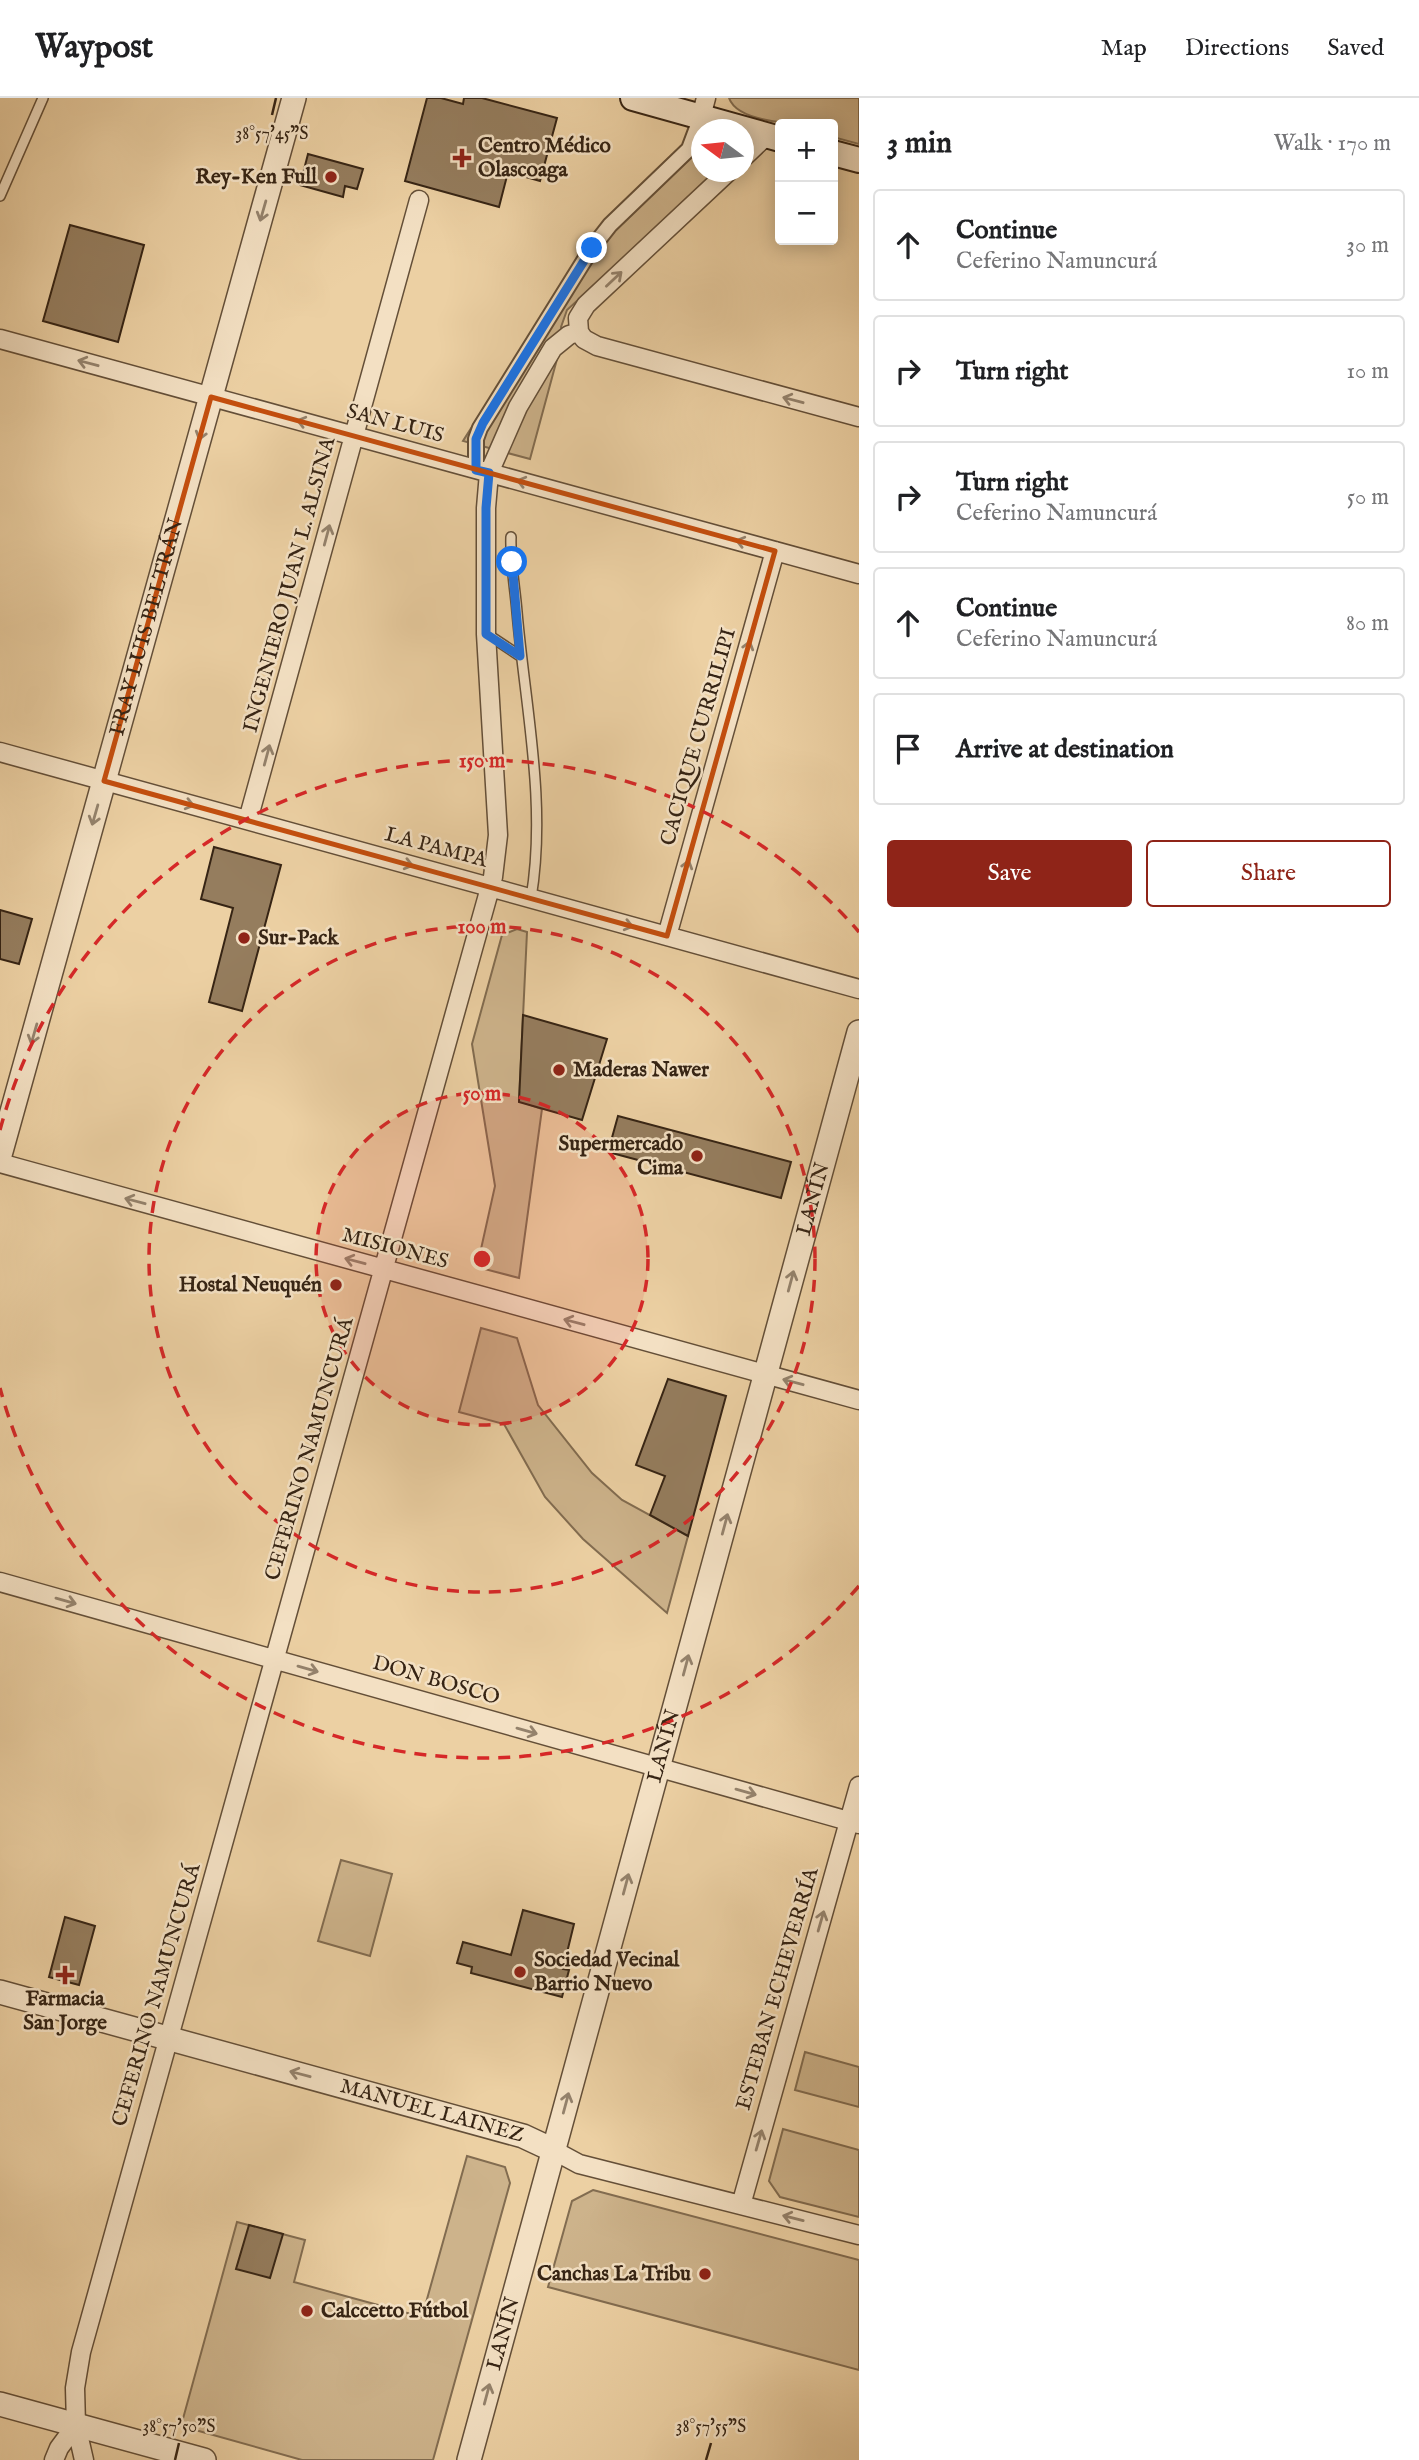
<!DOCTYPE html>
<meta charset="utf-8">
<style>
:root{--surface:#fff;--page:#f2f2f2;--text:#202124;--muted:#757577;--line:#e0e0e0;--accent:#8f2418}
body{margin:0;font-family:"IM FELL English",serif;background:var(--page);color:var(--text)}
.controls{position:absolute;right:21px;top:21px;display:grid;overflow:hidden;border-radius:7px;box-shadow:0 4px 18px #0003}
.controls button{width:63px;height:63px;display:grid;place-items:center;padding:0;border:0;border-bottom:2px solid var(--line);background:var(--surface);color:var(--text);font:35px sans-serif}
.compass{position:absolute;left:691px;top:21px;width:63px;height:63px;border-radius:50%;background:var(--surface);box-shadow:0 4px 18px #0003;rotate:285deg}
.stop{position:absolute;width:21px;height:21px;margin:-16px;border:5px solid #1a73e8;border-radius:50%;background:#fff}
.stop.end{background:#1a73e8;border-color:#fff;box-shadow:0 2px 7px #0008}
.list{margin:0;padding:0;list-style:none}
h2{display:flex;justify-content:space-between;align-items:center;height:91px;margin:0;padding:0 28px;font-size:30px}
h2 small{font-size:23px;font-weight:400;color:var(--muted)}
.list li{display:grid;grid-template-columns:46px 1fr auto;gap:21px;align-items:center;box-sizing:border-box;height:112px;margin:0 14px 14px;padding:0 14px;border:2px solid var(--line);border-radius:7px}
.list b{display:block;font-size:26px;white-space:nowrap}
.list p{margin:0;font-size:23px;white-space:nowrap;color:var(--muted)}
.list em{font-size:23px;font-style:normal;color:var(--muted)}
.actions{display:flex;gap:14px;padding:21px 28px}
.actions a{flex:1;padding:16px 0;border:2px solid var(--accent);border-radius:7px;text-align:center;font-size:24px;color:var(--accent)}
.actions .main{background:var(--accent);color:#fff}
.icon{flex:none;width:38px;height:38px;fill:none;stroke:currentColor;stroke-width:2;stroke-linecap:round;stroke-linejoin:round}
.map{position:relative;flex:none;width:859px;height:2362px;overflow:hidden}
header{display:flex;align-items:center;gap:42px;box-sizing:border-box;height:98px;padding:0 35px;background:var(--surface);border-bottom:2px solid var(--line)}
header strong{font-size:33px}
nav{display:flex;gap:38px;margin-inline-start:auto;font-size:24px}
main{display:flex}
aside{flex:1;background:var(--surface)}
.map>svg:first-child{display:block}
.green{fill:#cdb38b;stroke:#826c50;stroke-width:2}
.building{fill:#957d5e;stroke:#362414;stroke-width:2}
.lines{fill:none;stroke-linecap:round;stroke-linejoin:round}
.service-casing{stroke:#644f38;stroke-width:12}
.pedestrian-casing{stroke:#644f38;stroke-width:18}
.minor-casing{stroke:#644f38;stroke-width:21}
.tertiary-casing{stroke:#644f38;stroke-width:26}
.secondary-casing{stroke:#362414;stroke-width:28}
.service{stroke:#f3e0c3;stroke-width:9}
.pedestrian{stroke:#f3e0c3;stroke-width:14}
.minor{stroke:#f3e0c3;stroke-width:18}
.tertiary{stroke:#f3e0c3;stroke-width:23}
.secondary{stroke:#f3e0c3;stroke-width:24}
.oneway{stroke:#94826c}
.route{stroke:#1a73e8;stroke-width:9}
.marked{fill:none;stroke:#c44e0e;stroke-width:5;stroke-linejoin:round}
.ticks{fill:none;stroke:#362414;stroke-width:2.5}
.ring{fill:none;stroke:#d62828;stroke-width:3.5;stroke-dasharray:12 9}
.poi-dot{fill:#8f2418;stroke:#f3e0c3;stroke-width:2.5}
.labels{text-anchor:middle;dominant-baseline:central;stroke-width:5;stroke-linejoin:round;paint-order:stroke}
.poi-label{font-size:21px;font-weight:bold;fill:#362414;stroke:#f3e0c3;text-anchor:start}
.street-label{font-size:21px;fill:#362414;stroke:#f3e0c3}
.ticks-label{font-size:18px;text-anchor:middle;fill:#362414;stroke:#f3e0c3;stroke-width:5;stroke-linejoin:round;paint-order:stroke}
.centre{fill:#d62828;stroke:#f3e0c3;stroke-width:3.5}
.ring-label{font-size:21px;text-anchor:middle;font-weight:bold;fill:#d62828;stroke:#f3e0c3;stroke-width:5;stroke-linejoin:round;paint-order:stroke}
</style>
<header>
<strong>Waypost</strong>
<nav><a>Map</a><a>Directions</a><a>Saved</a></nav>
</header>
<main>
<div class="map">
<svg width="859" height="2362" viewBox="0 0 859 2362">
<rect width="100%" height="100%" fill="#ecd0a3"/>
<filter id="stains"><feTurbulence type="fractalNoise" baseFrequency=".00286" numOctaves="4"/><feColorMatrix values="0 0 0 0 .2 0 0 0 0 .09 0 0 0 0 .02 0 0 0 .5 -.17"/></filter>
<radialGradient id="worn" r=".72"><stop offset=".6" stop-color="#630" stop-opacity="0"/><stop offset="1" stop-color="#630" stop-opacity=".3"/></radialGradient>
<!-- green -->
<path class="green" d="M729 0H859V46L833 39V26C808 26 739 28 729 0Z
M676 54 701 60 702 74H717L567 212 561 229 563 239 530 361 463 343 577 163Z
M517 831 527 834 519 1003 542 1011 519 1180 477 1169 495 1088 472 946 502 837Z
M481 1230 517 1240 538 1307 592 1375 622 1402 688 1438 667 1515 583 1441 545 1399 504 1326 459 1314Z
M341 1762 392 1776 370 1858 318 1843Z
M805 1954 859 1969V2009L795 1992Z
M783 2031 859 2052V2119L780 2099 769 2083Z
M467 2058 505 2069 510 2085 433 2362H302L181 2328 237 2124 305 2142 294 2184 422 2219Z
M593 2092 859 2162V2272L548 2189 572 2103Z"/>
<!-- building -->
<path class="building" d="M427 0H441L463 6 464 0H482L557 20 540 83 508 74 499 109 405 83Z
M308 56 363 71 357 91 345 88 343 99 300 87Z
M70 127 144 147 118 244 43 223Z
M214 749 281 767 242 913 209 904 233 810 201 801Z
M0 812 32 821 19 866 0 861Z
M523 917 607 941 582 1022 519 1004Z
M618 1018 791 1064 781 1100 608 1054Z
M668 1281 726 1298 688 1438 650 1417 665 1378 636 1367Z
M523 1812 574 1826 563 1871 569 1872 562 1899 471 1875 472 1869 457 1865 463 1844 511 1857Z
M65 1819 95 1828 79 1887 49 1879Z
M249 2127 283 2136 270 2180 236 2171Z"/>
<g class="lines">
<!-- service casing -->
<g class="service-casing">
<path id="service" d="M0 98 43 0
M511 439C510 464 515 489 517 514 525 608 547 705 531 800
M487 536 520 558"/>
</g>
<!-- pedestrian casing -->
<g class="pedestrian-casing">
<path id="pedestrian" d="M476 372V341L480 330 592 150 610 127 689 51 701 19"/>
</g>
<!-- minor casing -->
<g class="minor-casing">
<path id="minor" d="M701 19 706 0
M744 59 767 37
M579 234 584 241 597 248 859 319
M579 234 578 220 586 207 728 74
M0 241 859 476
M0 654 859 891
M248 722 419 102
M667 838 775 453
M0 1065 859 1302
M0 1484 859 1726
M553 2052 579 2066 859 2137
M741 2107 859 1688
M54 2362 59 2350 76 2327
M84 2362 76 2327 75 2290 81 2254 493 779 498 737 486 536V410L489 375 518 309 553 250 569 237 579 234"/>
</g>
<!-- tertiary casing -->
<g class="tertiary-casing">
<g id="tertiary">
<path id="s1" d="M0 1057 294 0"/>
<path id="s2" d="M0 1894 523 2038 553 2052"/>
<path d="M0 2306 204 2362"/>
<path id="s3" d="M469 2362 859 934"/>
</g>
</g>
<!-- secondary casing -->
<g class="secondary-casing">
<path id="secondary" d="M633 0 780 41
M833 55 859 62"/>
</g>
<!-- service -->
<use href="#service" class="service"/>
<!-- pedestrian -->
<use href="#pedestrian" class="pedestrian"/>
<!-- minor -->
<use href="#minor" class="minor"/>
<!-- tertiary -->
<use href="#tertiary" class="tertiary"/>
<!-- secondary -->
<use href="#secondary" class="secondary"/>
</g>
<!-- one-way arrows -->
<defs><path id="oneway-shaft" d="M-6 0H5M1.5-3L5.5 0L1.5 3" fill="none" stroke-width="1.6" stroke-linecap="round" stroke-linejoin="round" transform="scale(1.75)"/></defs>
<g class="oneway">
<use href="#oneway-shaft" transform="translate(263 113) rotate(106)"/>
<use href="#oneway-shaft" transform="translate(614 181) rotate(-43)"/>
<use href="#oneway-shaft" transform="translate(88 265) rotate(-165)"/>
<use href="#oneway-shaft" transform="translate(793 302) rotate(-165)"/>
<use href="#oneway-shaft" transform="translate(307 325) rotate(-165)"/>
<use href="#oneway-shaft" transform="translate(202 332) rotate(106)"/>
<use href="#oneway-shaft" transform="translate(527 385) rotate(-165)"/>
<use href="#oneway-shaft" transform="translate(327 437) rotate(-75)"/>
<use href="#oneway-shaft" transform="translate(746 445) rotate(-165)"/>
<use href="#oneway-shaft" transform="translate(747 553) rotate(-74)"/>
<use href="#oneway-shaft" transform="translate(267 657) rotate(-75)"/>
<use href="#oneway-shaft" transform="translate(184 705) rotate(15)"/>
<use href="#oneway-shaft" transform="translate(95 717) rotate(106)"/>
<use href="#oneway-shaft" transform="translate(403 765) rotate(15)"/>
<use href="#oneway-shaft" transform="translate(686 772) rotate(-74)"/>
<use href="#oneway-shaft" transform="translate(623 826) rotate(15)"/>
<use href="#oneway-shaft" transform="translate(34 936) rotate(106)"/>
<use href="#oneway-shaft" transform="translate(135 1103) rotate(-165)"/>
<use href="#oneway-shaft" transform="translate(355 1163) rotate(-165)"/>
<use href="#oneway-shaft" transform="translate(791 1183) rotate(-75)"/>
<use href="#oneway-shaft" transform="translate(574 1224) rotate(-165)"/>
<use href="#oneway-shaft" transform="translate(793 1284) rotate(-165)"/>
<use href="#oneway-shaft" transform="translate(725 1426) rotate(-75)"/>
<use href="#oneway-shaft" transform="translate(66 1503) rotate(16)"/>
<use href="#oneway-shaft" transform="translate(686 1567) rotate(-75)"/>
<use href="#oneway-shaft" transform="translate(308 1571) rotate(16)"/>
<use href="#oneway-shaft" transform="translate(527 1633) rotate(16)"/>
<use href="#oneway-shaft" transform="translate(746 1694) rotate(16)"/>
<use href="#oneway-shaft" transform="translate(626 1786) rotate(-75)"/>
<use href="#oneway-shaft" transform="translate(821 1823) rotate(-74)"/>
<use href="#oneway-shaft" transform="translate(300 1976) rotate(-165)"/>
<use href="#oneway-shaft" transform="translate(566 2005) rotate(-75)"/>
<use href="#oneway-shaft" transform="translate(759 2042) rotate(-74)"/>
<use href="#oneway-shaft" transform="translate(793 2120) rotate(-166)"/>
<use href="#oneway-shaft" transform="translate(487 2296) rotate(-75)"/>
</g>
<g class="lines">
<!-- route -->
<path class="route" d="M512 464 520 558 486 536V410L489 375 476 372V341L483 325 592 150"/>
</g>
<!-- marked area -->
<path class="marked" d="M211 299 775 453 667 838 104 683Z"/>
<!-- ticks -->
<path class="ticks" d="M272 17 276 0M175 2362 179 2345M706 2362 711 2345"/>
<!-- distance rings -->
<circle cx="482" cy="1161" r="166" fill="#d62828" fill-opacity=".12"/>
<g class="ring">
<circle cx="482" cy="1161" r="166"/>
<circle cx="482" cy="1161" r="333"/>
<path d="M859 1488A499 499 0 0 1 0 1290M0 1032A499 499 0 0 1 859 834"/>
</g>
<!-- markers -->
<g class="poi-dot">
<path d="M458.5 49.5h7v7h7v7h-7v7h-7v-7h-7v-7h7z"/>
<circle cx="331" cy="79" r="7"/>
<circle cx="244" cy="840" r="7"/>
<circle cx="559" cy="972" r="7"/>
<circle cx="697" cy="1058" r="7"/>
<circle cx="336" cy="1187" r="7"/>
<circle cx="520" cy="1874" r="7"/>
<path d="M61.5 1866.5h7v7h7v7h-7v7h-7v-7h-7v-7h7z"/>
<circle cx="705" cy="2176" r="7"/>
<circle cx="307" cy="2213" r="7"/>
</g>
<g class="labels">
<!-- poi labels -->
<g class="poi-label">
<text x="478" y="48">Centro Médico<tspan x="478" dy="24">Olascoaga</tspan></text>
<text x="317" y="79" text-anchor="end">Rey-Ken Full</text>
<text x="258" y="840">Sur-Pack</text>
<text x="573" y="972">Maderas Nawer</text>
<text x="683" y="1046" text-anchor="end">Supermercado<tspan x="683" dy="24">Cima</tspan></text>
<text x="322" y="1187" text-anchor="end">Hostal Neuquén</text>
<text x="534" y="1862">Sociedad Vecinal<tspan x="534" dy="24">Barrio Nuevo</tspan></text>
<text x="65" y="1901" text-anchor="middle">Farmacia<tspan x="65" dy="24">San Jorge</tspan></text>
<text x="691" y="2176" text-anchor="end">Canchas La Tribu</text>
<text x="321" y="2213">Calccetto Fútbol</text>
</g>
<!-- street labels -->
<g class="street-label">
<text transform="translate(395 326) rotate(15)">SAN LUIS</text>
<text transform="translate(290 487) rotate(-75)">INGENIERO JUAN L. ALSINA</text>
<text stroke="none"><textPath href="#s1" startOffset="548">FRAY LUIS BELTRÁN</textPath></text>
<text transform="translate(699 639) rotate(-74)">CACIQUE CURRILIPI</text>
<text transform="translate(436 750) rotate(15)">LA PAMPA</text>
<text stroke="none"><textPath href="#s3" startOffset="1307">LANÍN</textPath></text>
<text transform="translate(395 1151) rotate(15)">MISIONES</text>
<text transform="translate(310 1351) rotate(-74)">CEFERINO NAMUNCURÁ</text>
<text transform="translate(436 1583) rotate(16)">DON BOSCO</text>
<text stroke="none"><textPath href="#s3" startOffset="740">LANÍN</textPath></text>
<text transform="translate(778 1891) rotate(-74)">ESTEBAN ECHEVERRÍA</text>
<text transform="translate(157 1897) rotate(-74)">CEFERINO NAMUNCURÁ</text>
<text stroke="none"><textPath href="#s2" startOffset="448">MANUEL LAINEZ</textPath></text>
<text stroke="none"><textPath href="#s3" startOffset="131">LANÍN</textPath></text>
</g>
</g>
<g class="ticks-label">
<text x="272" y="41">38°57'45"S</text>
<text x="179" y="2334">38°57'50"S</text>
<text x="711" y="2334">38°57'55"S</text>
</g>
<circle cx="482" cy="1161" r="10" class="centre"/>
<g class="ring-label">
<text x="482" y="669">150 m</text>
<text x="482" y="835">100 m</text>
<text x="482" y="1002">50 m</text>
</g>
<rect width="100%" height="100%" filter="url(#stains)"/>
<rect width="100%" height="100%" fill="url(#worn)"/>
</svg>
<div class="controls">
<button>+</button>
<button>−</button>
</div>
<svg class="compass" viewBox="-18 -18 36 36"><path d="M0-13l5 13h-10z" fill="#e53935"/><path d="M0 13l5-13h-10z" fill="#757577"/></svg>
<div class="stop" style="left:512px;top:464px"></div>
<div class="stop end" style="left:592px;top:150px"></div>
</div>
<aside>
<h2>3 min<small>Walk · 170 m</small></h2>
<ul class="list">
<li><svg class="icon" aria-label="ahead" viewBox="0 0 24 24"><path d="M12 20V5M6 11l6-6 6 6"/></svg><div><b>Continue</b><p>Ceferino Namuncurá</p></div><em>30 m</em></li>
<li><svg class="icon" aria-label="right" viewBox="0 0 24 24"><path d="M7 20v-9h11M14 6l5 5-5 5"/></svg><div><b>Turn right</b></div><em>10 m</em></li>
<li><svg class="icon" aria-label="right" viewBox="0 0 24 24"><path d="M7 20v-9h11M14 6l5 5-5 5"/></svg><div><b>Turn right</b><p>Ceferino Namuncurá</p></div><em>50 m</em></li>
<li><svg class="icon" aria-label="ahead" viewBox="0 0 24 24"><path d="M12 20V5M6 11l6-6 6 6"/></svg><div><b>Continue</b><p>Ceferino Namuncurá</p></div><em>80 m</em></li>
<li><svg class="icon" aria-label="arrive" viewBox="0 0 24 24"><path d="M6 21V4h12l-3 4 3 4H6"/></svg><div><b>Arrive at destination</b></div></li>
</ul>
<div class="actions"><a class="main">Save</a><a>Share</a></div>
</aside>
</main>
